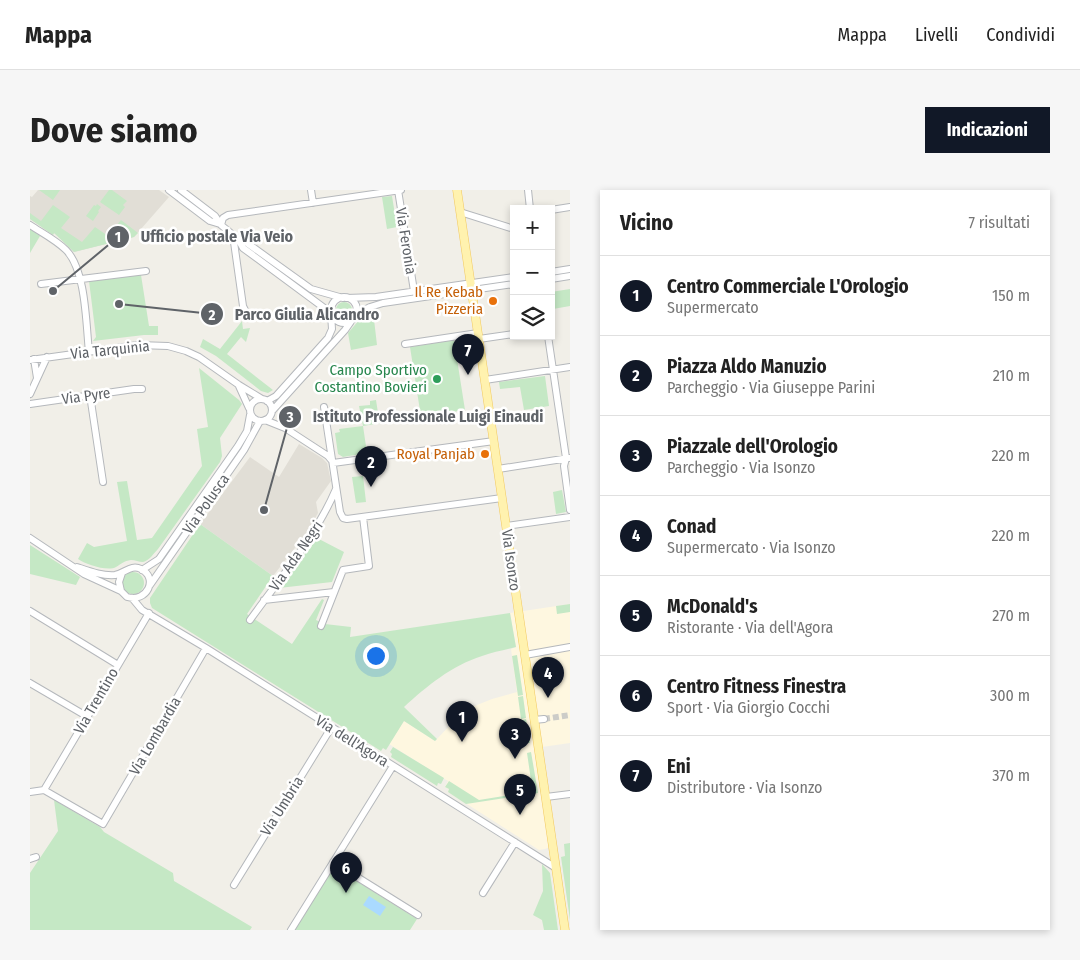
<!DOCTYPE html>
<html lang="it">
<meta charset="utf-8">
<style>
:root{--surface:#fff;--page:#f6f6f6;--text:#222;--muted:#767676;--line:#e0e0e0;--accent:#111827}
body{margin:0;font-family:"Fira Sans Condensed",sans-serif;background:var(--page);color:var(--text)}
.controls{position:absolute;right:15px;top:15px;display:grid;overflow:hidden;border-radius:0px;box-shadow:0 2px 8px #0003}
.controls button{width:45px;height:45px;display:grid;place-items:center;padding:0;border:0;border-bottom:1px solid var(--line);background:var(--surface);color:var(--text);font:25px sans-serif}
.you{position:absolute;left:345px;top:465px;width:18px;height:18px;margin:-12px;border:4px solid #fff;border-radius:50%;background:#1a73e8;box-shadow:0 0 0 8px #1a73e833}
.badge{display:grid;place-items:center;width:32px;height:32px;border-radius:50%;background:var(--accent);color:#fff;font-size:16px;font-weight:700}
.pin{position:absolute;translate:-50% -41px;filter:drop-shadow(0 1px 2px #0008)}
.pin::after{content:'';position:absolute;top:26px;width:18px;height:15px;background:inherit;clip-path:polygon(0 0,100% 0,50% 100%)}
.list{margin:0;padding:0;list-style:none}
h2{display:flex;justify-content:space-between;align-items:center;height:65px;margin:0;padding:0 20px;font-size:21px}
h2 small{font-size:16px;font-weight:400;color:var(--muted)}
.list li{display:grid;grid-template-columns:32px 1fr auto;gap:15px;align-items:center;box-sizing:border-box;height:80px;padding:0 20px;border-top:1px solid var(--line)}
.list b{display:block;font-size:19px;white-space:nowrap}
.list p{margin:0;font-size:16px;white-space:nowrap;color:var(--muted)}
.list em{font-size:16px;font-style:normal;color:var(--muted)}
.icon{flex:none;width:28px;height:28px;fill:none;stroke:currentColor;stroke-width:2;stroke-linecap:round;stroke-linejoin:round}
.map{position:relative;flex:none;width:540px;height:740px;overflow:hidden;border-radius:0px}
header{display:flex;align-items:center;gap:30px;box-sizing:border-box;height:70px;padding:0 25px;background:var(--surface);border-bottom:1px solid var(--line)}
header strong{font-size:24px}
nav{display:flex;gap:28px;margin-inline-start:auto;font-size:18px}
.intro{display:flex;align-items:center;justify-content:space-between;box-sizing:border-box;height:120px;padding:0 30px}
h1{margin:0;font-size:35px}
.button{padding:12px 22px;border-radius:0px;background:var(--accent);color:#fff;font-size:18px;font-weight:700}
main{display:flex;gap:30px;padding:0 30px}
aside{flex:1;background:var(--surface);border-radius:0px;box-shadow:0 2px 8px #0003}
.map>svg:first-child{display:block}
.commercial{fill:#fef7e0}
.education{fill:#e1ded6}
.green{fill:#c5e8c5}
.water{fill:#aadaff}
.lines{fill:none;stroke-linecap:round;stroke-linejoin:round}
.minor-tunnel{stroke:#ccccc8;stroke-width:6;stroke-dasharray:6 3;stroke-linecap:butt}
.minor-casing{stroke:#b5b8bc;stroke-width:8}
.major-casing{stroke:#f2c960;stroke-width:9}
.minor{stroke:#fff;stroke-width:6}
.major{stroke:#fff2af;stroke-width:8}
.food-dot{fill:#e8710a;stroke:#fff;stroke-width:2}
.leisure-dot{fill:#2e9e5b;stroke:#fff;stroke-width:2}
.labels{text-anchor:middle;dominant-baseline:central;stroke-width:5;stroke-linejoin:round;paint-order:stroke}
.street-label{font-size:15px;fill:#5f6368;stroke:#fff}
.food-label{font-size:15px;fill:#c56008;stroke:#fff;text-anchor:end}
.leisure-label{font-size:15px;fill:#27864d;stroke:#fff;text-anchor:end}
.leader{fill:none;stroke:#5f6368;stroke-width:2}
.callout-dot{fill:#5f6368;stroke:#fff;stroke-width:2}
.mark-label{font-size:15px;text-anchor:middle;font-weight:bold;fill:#fff}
.callout-label{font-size:16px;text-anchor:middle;font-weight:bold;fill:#5f6368;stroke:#fff;stroke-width:5;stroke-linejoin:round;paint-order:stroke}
</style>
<header>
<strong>Mappa</strong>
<nav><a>Mappa</a><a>Livelli</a><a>Condividi</a></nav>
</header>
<div class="intro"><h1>Dove siamo</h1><a class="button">Indicazioni</a></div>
<main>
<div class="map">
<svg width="540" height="740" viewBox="0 0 540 740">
<rect width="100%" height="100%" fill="#f1efe8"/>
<!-- commercial -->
<path class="commercial" d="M540 414V553L512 557 526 655 515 659 509 660 418 602 419 599 415 597 418 591 359 554 374 531 405 551 425 530 442 517 462 509 487 502 481 459 486 457 480 423Z"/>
<!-- education -->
<path class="education" d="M8 0H129L139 7 104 47 44 62 28 46 24 43 23 45 0 29V6L2 7Z
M269 254 292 268 297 273 301 291 286 312 288 323 278 341 243 386 170 334 220 267 249 287Z"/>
<!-- green -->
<path class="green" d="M9 0H30L23 10Z
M79 0H82L97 11 93 15 95 17 89 25 70 12Z
M362 6 367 37 357 39 352 7Z
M67 14 71 17 68 21 69 22 63 31 56 26 64 15 66 16Z
M23 15 40 27 31 38 52 52 65 37 78 46 91 30 108 43 104 47 44 62 24 43 23 45 0 29V23L11 31Z
M0 39 10 46 0 63Z
M111 85 119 136H128V145H114L63 151 66 147 59 91Z
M540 99V116L523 119 521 102Z
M306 120a8 8 0 1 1 16 0a8 8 0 1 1-16 0Z
M343 121 347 155 321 160 318 143 330 129Z
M212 131 213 139 220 138 216 152 211 147 197 164 243 200 238 203 231 201 186 166 170 157 173 149 190 159Z
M424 150 435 220 391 227 380 157Z
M169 178 209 210 212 214 190 248 192 266 190 272 128 359C124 363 119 371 113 372 109 372 105 370 101 370 94 371 91 374 86 377 78 382 55 374 48 369L57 353 64 357 97 351 87 292 97 291 107 350 122 348 172 276 167 239 178 237Z
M515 186 519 216 494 220 490 197 470 199 469 192Z
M346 210 348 223 356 222 357 232 333 236 337 263 313 267 308 264 305 243 310 242 309 239 333 236 329 216 340 215V211Z
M333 286 336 312 326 313 322 287Z
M532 300 536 322 526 324 523 302Z
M170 334 243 386 217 424 262 454 292 409 294 410 286 430 295 434 321 437 320 447 480 423 486 457C475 460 463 462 452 466 421 476 397 496 374 517L407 549 405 551 374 531 356 560 353 558 351 561 122 418 120 413V408Z
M287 348 314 362 302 392 249 398Z
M0 355 50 387 46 395 0 384Z
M92 393a11 11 0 1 1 22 0a11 11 0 1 1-22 0Z
M540 414V422L527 424 526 416Z
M487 465 493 505 488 506 482 466Z
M493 506 496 528 491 529 488 507Z
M496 529 500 553H495L492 530Z
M363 557 414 588 411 594 408 593 407 596 361 567 362 564 360 562Z
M501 562 508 603 436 614 418 602 419 599 415 597 419 591 449 610 498 602V598L502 597 497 563Z
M24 610 70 637 74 642 143 683 144 691 222 737 220 740H0V683L28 641Z
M540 653V730L531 667 535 666 534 654Z
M512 674 520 683 528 740H514L512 730 503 725 513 701Z
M304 677 387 729 380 740H264Z"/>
<!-- water -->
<path class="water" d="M339 706 356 717 350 726 333 715Z"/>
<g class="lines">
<!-- minor-tunnel -->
<path class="minor-tunnel" d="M514 529 540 525"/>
<!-- minor casing -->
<g class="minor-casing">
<path id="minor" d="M139 0 180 31 190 34
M151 0 185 26 191 35 208 49 217 53 281 99 313 108
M281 0 283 13
M368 0 384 101
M498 0 500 19
M521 20 540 17
M430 22 484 39
M0 35C12 43 26 50 36 60 56 80 56 134 59 162
M191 35 193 28 198 25 371 0
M203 45 213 116 216 122
M208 49 213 58 301 123
M521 82 540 79
M521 89 540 86
M11 94 116 81
M301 120a13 13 0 1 1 26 0a13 13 0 1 1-26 0Z
M316 108 346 107 484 87
M325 125 340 117 353 113 484 94
M518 146 536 268 534 276 540 320
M449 149 484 144
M375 154 448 143
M4 169 7 188
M0 170 108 155 138 156 156 161 169 167 209 195 232 209
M455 190 540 177
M209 196 219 218
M0 204 17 167
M60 205 73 292
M220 220a11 11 0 1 1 22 0a11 11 0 1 1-22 0Z
M237 211 246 206 298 148 302 139 301 124
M0 214 104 199H112
M294 217 310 322 313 328 317 329 472 308
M242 221 315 140 322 130
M235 230 255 238 298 266 303 272
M303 273 464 251
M468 279 539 268
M476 336 540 327
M0 348 54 384 91 401 97 407C117 413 129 388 111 379 101 374 95 383 85 385 72 386 59 381 47 377
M112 380 129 369 208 256 217 241 220 225
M120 395 214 260 230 231
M91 401 89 392 92 383
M102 408 112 420 176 458 526 678
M234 410 304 402
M0 421 88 475
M220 430C250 388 285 348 306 299
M291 436 313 380 339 376 333 327
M495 465 540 457
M0 493 58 527
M504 530 514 529
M14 600 119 423
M0 602 14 600 73 634 176 458
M516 607 540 604
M0 669 6 667
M303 672 388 725
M204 695 301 538
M453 703 485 652
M261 740 363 576"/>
</g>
<!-- major casing -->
<g class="major-casing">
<path id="major" d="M427 0 535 740"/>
</g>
<!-- minor -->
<use href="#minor" class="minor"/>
<!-- major -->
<use href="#major" class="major"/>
</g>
<!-- markers -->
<g class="food-dot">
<circle cx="463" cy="111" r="5"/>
<circle cx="455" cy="264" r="5"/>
</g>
<circle class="leisure-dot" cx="407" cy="189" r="5"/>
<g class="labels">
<!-- street labels -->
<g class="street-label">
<text transform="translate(376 51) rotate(81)">Via Feronia</text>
<text transform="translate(80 160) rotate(-6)">Via Tarquinia</text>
<text transform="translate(56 206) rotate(-8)">Via Pyre</text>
<text transform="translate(176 314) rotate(-55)">Via Polusca</text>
<text transform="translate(266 366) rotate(-55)">Via Ada Negri</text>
<text transform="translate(481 370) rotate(82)">Via Isonzo</text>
<text transform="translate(66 511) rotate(-60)">Via Trentino</text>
<text transform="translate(125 546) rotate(-60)">Via Lombardia</text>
<text transform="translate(322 551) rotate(32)">Via dell'Agora</text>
<text transform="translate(252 616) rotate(-58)">Via Umbria</text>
</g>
<!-- food labels -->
<g class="food-label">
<text x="453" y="102">Il Re Kebab<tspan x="453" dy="17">Pizzeria</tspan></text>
<text x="445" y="264">Royal Panjab</text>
</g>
<!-- leisure labels -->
<g class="leisure-label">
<text x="397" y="180">Campo Sportivo<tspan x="397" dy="17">Costantino Bovieri</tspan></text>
</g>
</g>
<!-- callouts -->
<path class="leader" d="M23 101L88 47M89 114L182 124M234 320L260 227"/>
<g class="callout-dot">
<circle cx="23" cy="101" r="5"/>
<circle cx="89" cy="114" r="5"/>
<circle cx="234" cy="320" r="5"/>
<circle cx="88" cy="47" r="12"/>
<circle cx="182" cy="124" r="12"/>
<circle cx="260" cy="227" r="12"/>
</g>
<g class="mark-label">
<text x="88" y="52">1</text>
<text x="182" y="130">2</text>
<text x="260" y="232">3</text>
</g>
<g class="callout-label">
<text x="187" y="52">Ufficio postale Via Veio</text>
<text x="277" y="130">Parco Giulia Alicandro</text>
<text x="398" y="232">Istituto Professionale Luigi Einaudi</text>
</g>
</svg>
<div class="controls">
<button>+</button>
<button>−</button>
<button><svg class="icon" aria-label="layers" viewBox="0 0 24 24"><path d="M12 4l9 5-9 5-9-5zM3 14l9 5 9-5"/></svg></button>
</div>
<div class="you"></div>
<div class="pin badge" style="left:432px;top:552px">1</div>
<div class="pin badge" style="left:341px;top:297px">2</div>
<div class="pin badge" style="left:485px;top:569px">3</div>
<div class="pin badge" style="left:518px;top:508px">4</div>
<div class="pin badge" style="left:490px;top:625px">5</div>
<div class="pin badge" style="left:316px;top:703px">6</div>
<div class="pin badge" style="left:438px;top:185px">7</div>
</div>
<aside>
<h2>Vicino<small>7 risultati</small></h2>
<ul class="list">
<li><span class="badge">1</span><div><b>Centro Commerciale L'Orologio</b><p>Supermercato</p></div><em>150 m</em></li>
<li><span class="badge">2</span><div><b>Piazza Aldo Manuzio</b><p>Parcheggio · Via Giuseppe Parini</p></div><em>210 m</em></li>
<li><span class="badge">3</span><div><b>Piazzale dell'Orologio</b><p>Parcheggio · Via Isonzo</p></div><em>220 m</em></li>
<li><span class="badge">4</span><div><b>Conad</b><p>Supermercato · Via Isonzo</p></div><em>220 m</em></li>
<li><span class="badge">5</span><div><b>McDonald's</b><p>Ristorante · Via dell'Agora</p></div><em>270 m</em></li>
<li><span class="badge">6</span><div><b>Centro Fitness Finestra</b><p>Sport · Via Giorgio Cocchi</p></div><em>300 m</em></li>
<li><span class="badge">7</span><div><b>Eni</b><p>Distributore · Via Isonzo</p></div><em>370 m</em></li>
</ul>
</aside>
</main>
